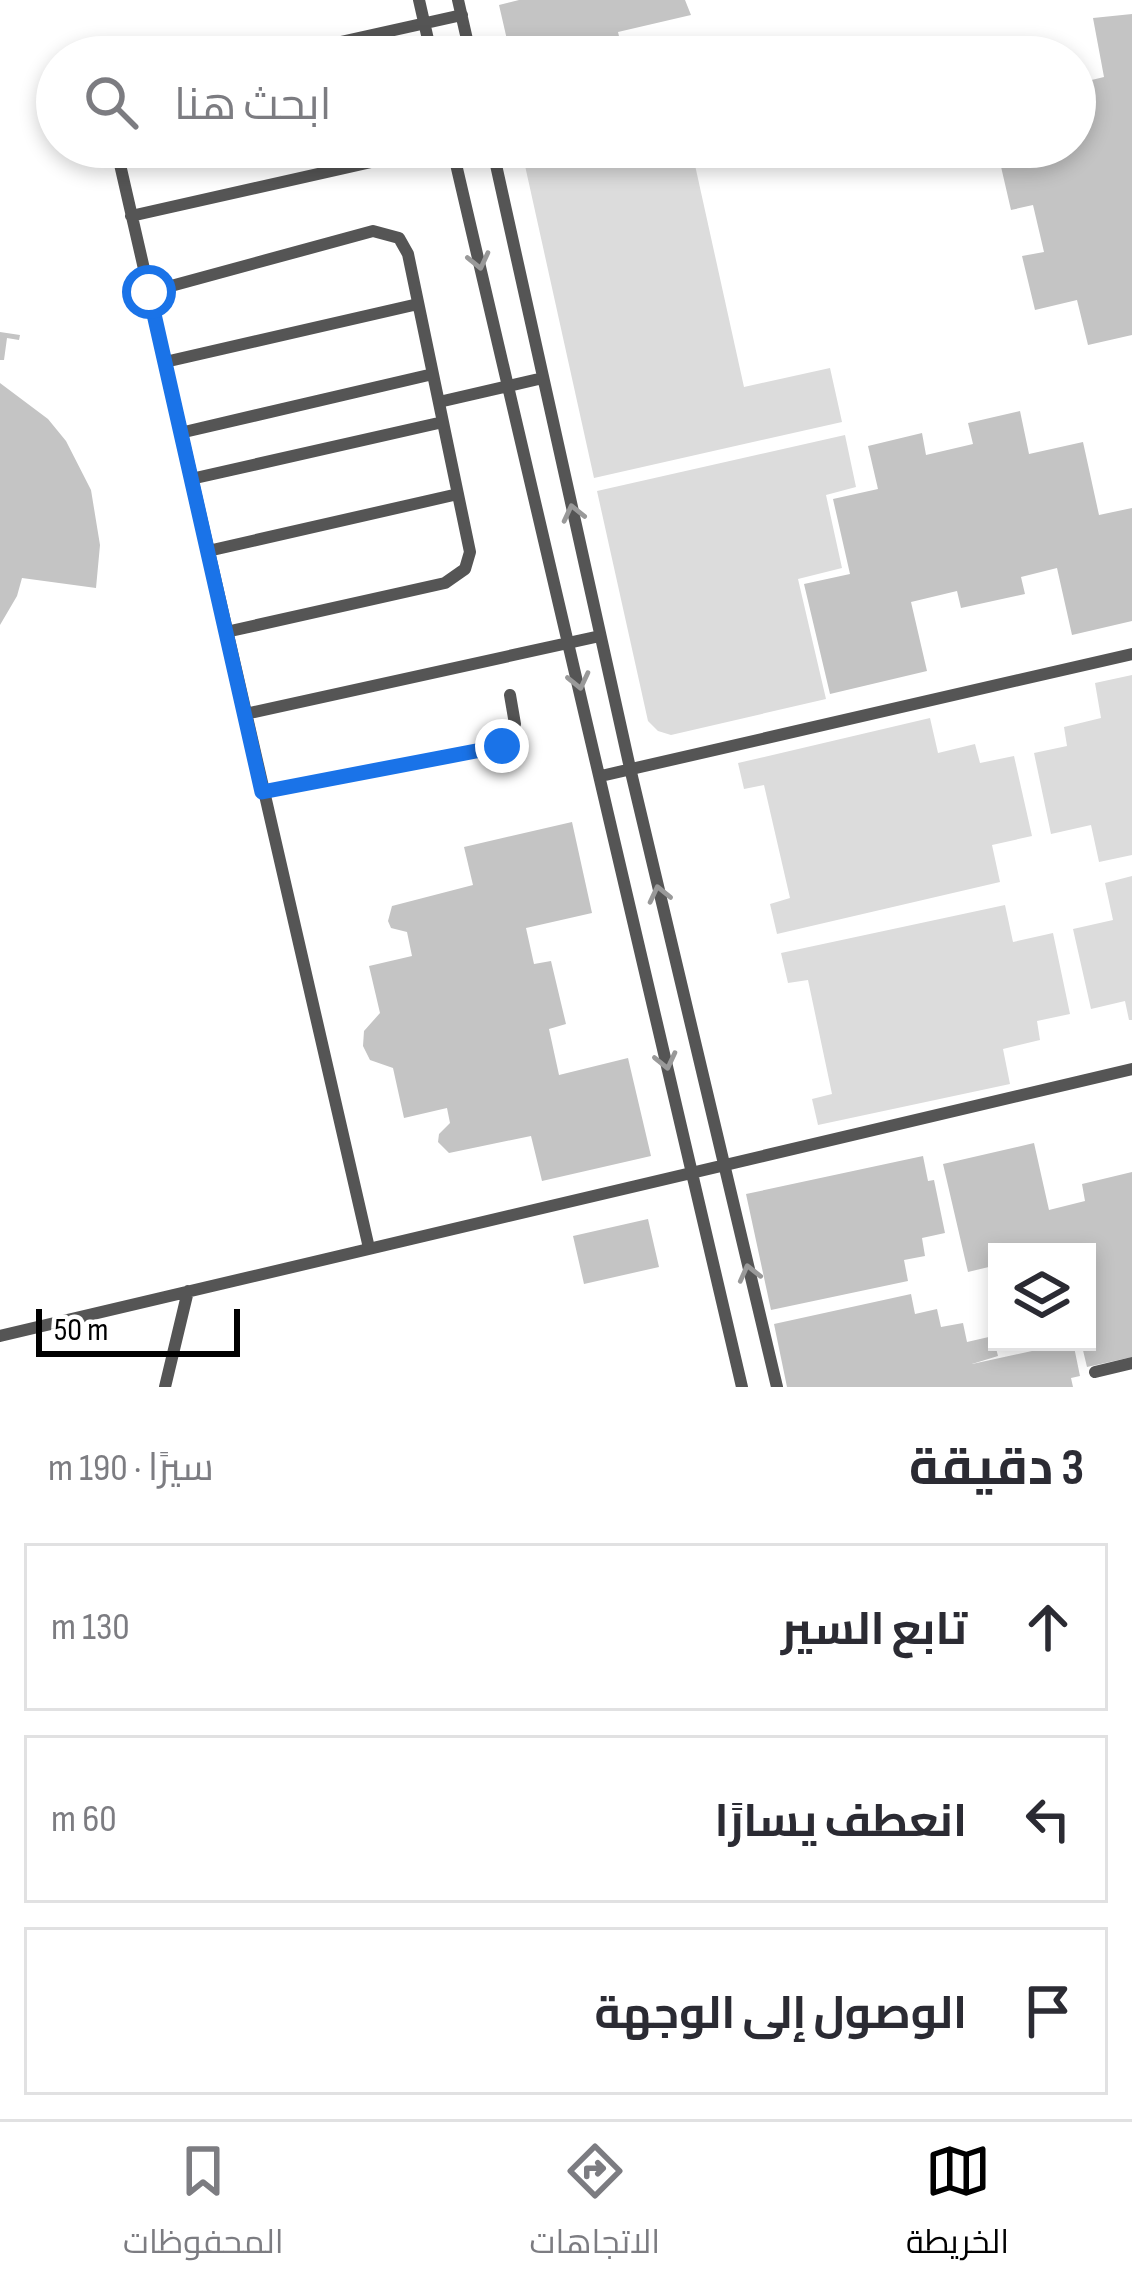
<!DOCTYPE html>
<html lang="ar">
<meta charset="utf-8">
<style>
:root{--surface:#fff;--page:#f2f2f3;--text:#2b2b33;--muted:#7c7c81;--line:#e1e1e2;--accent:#000}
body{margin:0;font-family:"Sofia Sans Condensed",Cairo,sans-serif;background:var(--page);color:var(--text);direction:rtl}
.controls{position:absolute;right:36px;bottom:36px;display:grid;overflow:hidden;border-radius:0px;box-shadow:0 6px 18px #0003}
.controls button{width:108px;height:108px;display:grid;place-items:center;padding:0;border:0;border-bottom:3px solid var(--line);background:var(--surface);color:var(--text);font:60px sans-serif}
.scale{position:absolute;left:36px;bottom:30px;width:204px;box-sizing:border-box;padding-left:12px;border:6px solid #000;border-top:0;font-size:33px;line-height:42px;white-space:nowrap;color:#000;-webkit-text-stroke:9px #fff;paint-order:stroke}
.stop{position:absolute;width:36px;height:36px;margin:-27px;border:9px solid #1a73e8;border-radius:50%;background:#fff}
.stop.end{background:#1a73e8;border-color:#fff;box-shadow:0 3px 12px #0008}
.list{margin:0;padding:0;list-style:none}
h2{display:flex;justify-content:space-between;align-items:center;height:156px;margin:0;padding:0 48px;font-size:51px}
h2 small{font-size:39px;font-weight:400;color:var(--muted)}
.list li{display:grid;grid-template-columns:78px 1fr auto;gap:36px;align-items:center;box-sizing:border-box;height:168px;margin:0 24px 24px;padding:0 24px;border:3px solid var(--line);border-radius:0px}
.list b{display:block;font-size:45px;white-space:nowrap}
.list em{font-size:39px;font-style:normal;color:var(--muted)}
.icon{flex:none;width:66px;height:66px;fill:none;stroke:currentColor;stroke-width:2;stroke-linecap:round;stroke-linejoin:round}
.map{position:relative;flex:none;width:1132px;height:1387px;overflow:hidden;direction:ltr}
.search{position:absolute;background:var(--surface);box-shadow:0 6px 18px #0003;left:36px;right:36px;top:36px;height:132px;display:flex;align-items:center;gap:30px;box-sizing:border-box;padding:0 42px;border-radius:66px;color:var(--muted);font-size:45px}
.sheet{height:732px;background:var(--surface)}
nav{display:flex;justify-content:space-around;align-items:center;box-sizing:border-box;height:168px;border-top:3px solid var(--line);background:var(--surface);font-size:33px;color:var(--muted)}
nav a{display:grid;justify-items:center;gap:6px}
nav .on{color:var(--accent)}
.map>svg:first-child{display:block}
.green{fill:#dcdcdc}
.building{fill:#c4c4c4}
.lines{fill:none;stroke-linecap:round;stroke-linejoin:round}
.lane{stroke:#555;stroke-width:12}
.oneway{stroke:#999}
.route{stroke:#1a73e8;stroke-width:15}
</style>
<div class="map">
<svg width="1132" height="1387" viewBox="0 0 1132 1387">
<rect width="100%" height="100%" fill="#fff"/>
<!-- green -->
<path class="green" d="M542 147H691L744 387 830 368 842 422 594 478 522 152Z
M845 435 856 487 826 495 842 568 798 579 826 699 671 735 658 731 648 721 597 491Z
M1132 675V855L1099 862 1091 825 1051 834 1034 753 1067 746 1064 727 1101 718 1095 683Z
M930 718 938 753 975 744 980 763 1014 756 1032 836 992 845 1000 882 777 934 770 904 790 898 764 785 744 789 738 763Z
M1132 876V1020H1129L1125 1001 1091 1009 1073 929 1113 920 1105 883Z
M1005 905 1013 942 1053 933 1070 1014 1037 1021 1040 1040 1003 1049 1010 1084 818 1125 812 1099 832 1094 808 980 788 983 781 953Z"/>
<!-- building -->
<path class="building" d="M519 0H685L691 15 618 32 624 57H511L499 5Z
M1132 14V335L1088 345 1077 300 1035 310 1022 256 1044 252 1033 205 1011 210 999 158 1043 147H1075V84L1104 77 1093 18Z
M0 332 20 335 19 340 7 338 4 360H0Z
M0 383 48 419 66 441 91 490 100 545 96 588 22 578 17 596 0 625Z
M1020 411 1029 454 1083 442 1099 515 1132 508V621L1072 635 1057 568 1021 577 1025 594 961 608 957 591 911 602 927 671 830 694 804 584 850 574 833 499 878 489 868 446 922 433 926 455 973 444 968 423Z
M572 822 592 913 526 928 534 964 551 961 566 1024 549 1029 559 1075 628 1058 651 1156 542 1181 531 1136 449 1153 438 1142 439 1134 450 1123 447 1108 404 1118 393 1068 370 1060 363 1046 364 1031 380 1013 369 966 412 956 407 932 391 928 388 921 392 906 473 885 464 847Z
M1034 1143 1049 1210 1085 1201 1082 1184 1132 1172V1357L1087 1367 1081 1342H1087V1252H997V1265L968 1272 943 1164Z
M923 1156 928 1181 934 1180 945 1233 922 1238 925 1256 904 1260 908 1281 771 1310 746 1194Z
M648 1219 659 1267 584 1284 573 1236Z
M911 1294 915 1314 937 1309 941 1327 963 1323 967 1342 993 1336 998 1356 972 1364 1073 1342 1080 1376 1071 1378 1073 1387H787L774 1324Z"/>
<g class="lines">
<!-- lane -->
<path class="lane" d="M419 0 432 57
M458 0 471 57
M273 57 462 15
M116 147 369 1248
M452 147 742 1387
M492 147 630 768 777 1387
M131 216 438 147
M149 292 373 231 399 238 408 254 470 552 465 569 445 583 226 632
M165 362 418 304
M439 402 543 378
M180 433 433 374
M191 479 443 422
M208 551 458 494
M245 714 600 636
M601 776 1132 654
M262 792 502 746 515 724 510 695
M0 1336 1132 1069
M1095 1372 1132 1363
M165 1387 188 1291"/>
</g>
<!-- one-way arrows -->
<defs><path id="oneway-chevron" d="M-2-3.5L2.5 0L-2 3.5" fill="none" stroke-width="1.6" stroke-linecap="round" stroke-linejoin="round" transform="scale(3)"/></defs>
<g class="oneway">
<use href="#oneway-chevron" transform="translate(479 261) rotate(77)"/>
<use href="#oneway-chevron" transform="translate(573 513) rotate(-103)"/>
<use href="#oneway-chevron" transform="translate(579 681) rotate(77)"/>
<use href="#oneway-chevron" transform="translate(659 894) rotate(-103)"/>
<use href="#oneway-chevron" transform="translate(666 1061) rotate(77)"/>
<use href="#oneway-chevron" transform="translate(749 1273) rotate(-104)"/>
</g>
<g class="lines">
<!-- route -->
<path class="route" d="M149 292 262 792 502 746"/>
</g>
</svg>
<div class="controls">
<button><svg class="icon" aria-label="layers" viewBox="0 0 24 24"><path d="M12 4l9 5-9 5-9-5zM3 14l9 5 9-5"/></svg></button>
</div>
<div class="scale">50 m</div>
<div class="stop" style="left:149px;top:292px"></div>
<div class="stop end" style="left:502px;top:746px"></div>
<div class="search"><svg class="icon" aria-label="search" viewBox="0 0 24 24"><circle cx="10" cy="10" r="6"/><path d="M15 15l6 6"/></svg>ابحث هنا</div>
</div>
<section class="sheet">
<h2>3 دقيقة<small>سيرًا · 190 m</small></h2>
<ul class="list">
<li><svg class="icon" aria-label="ahead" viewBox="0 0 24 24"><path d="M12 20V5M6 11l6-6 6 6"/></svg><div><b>تابع السير</b></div><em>130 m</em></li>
<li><svg class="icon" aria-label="left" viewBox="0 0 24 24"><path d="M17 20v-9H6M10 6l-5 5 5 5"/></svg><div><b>انعطف يسارًا</b></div><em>60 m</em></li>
<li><svg class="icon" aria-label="arrive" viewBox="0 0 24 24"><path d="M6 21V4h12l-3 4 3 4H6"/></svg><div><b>الوصول إلى الوجهة</b></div></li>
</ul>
</section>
<nav>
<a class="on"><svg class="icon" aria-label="map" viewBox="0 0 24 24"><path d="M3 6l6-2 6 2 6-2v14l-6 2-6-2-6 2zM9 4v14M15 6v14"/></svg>الخريطة</a>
<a><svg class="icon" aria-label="directions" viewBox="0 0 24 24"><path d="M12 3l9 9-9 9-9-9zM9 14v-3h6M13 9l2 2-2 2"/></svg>الاتجاهات</a>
<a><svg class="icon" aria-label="saved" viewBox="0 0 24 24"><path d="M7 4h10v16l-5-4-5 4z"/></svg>المحفوظات</a>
</nav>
